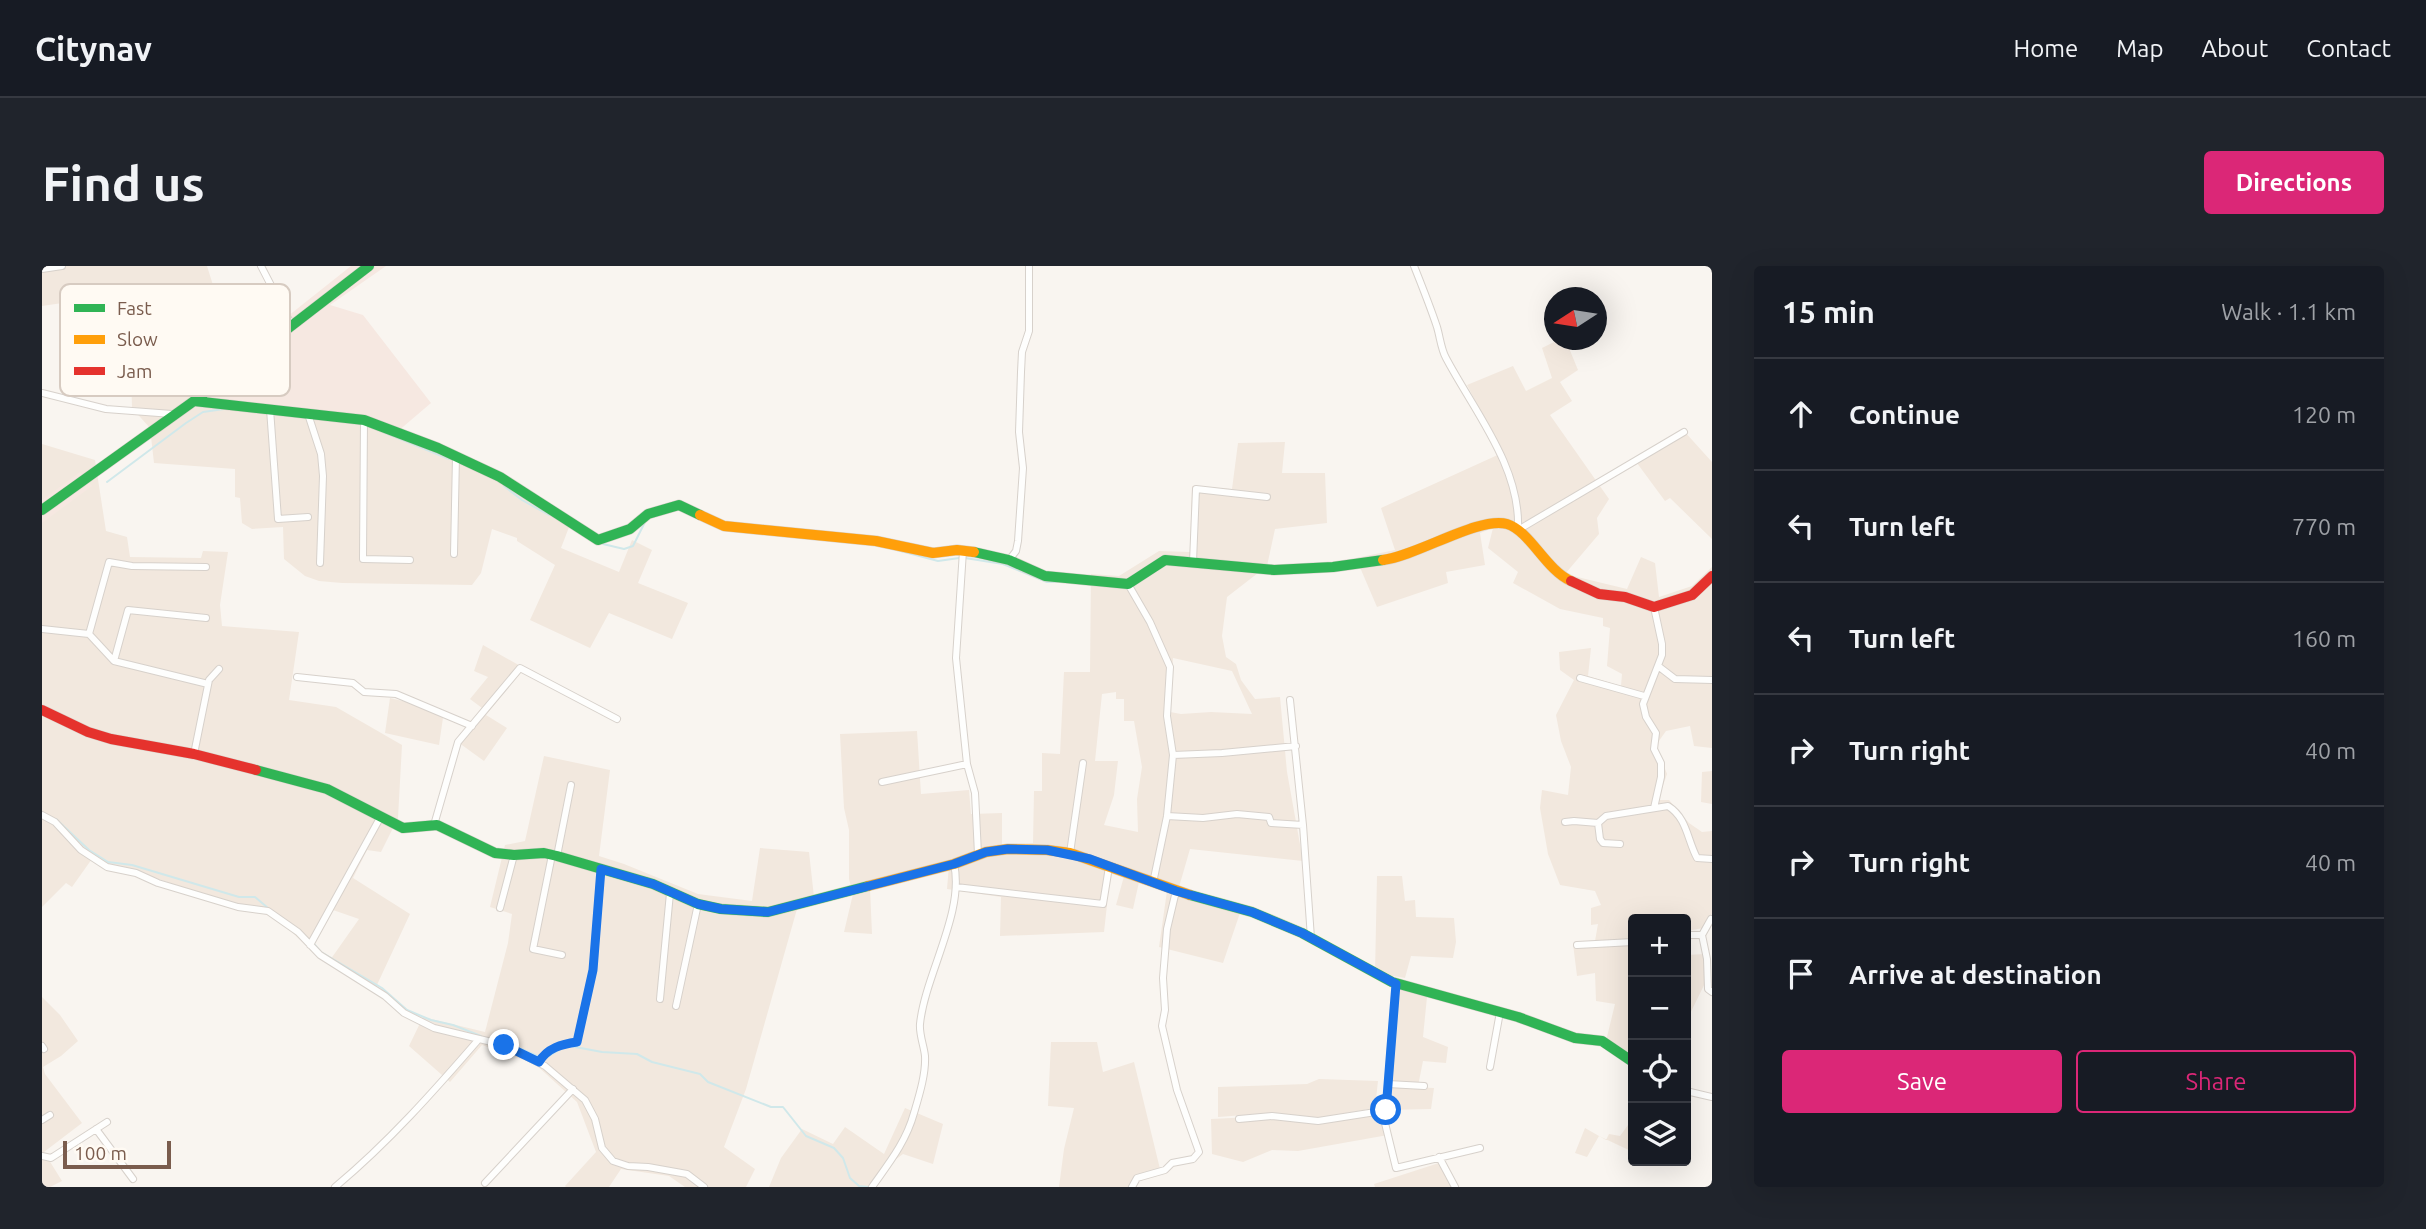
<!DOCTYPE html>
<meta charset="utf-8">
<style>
:root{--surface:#171b24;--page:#20242c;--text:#f1f3f6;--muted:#9ea1a6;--line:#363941;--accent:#db2777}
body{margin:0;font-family:Ubuntu,sans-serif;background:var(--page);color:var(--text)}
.controls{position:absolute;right:21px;bottom:21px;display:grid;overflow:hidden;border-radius:7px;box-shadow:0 7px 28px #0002}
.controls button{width:63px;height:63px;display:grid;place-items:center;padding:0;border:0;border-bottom:2px solid var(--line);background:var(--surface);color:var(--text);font:35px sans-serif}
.compass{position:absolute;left:1502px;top:21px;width:63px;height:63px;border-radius:50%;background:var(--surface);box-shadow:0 7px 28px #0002;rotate:258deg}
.scale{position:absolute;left:21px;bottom:18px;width:108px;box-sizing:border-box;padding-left:7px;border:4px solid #7a5c4d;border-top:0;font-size:19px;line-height:24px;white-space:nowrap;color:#7a5c4d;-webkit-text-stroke:5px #fffaf3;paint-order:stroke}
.stop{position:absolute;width:21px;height:21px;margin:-16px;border:5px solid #1a73e8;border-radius:50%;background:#fff}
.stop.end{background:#1a73e8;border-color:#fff;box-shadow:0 2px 7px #0008}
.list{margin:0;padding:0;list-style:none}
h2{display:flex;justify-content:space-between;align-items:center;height:91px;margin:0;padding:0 28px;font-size:30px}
h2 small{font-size:23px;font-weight:400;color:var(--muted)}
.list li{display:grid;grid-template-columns:46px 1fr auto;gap:21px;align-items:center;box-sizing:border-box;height:112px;padding:0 28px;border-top:2px solid var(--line)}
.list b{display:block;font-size:26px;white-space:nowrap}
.list em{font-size:23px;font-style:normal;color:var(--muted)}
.actions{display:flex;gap:14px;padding:21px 28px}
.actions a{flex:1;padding:16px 0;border:2px solid var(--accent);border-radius:7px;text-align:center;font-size:24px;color:var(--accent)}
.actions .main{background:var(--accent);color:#fff}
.icon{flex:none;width:38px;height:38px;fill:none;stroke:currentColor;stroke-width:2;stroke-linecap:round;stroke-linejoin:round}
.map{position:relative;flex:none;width:1670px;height:921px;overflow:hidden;border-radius:7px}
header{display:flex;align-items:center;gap:42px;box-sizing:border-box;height:98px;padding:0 35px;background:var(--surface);border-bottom:2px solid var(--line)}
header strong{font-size:33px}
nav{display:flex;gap:38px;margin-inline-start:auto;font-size:24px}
.intro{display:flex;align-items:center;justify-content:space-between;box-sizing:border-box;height:168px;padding:0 42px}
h1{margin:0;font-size:49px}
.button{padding:18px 32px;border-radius:7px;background:var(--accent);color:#fff;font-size:24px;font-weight:700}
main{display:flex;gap:42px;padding:0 42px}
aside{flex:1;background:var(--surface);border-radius:7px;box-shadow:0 7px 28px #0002}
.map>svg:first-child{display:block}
.residential{fill:#f2e8de;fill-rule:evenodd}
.commercial{fill:#f6e8e1}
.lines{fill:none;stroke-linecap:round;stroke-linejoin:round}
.stream{stroke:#d0e8ea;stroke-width:2}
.street-casing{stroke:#d7d1cb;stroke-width:8}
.fast-casing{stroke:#d9d2cb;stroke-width:11}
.slow-casing{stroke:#d9d2cb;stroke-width:11}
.jam-casing{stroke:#d9d2cb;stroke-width:11}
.street{stroke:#fefefd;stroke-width:6}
.fast{stroke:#30b455;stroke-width:10}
.slow{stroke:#ff9f0a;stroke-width:10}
.jam{stroke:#e5322d;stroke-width:10}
.route{stroke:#1a73e8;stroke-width:9}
.key{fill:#fffaf3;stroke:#d7cbc1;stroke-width:2}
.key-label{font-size:19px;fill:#7a5c4d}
</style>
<header>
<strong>Citynav</strong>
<nav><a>Home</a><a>Map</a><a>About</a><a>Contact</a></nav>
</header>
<div class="intro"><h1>Find us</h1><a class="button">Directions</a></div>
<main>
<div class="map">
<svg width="1670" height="921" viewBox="0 0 1670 921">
<rect width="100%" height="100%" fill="#f9f5f0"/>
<!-- residential -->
<path class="residential" d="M0 0H165L181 51 227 41 240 63 323 151 423 192 529 256 519 282 577 306 590 274 610 284 596 317 646 337 630 373 567 347 548 382 488 354 513 299 475 275V272L450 263 439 307 430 319 300 317 277 315 263 310 242 293 241 261 210 263 200 257 198 232 193 231V203L112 197 108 162 90 142 88 66 53 69 41 34 0 40Z
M1516 74H1536L1527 82 1536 104 1518 116 1530 135 1508 149 1567 233 1555 252 1557 268 1523 308 1585 323 1599 291 1613 297 1617 331 1650 320 1670 301V482L1652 480 1648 460 1624 465 1614 479 1625 508 1616 534H1627L1647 557 1660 566 1670 565V648L1662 662 1644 665V653H1591V796L1563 779 1573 738 1554 735 1553 707 1535 710 1531 678 1553 675 1556 658 1549 659V642L1559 639 1553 625 1518 619 1506 588 1498 542 1500 524 1526 529 1529 501 1519 475 1514 449 1532 414 1518 404 1517 386 1549 382 1546 410 1579 420 1580 408 1565 400 1568 362 1561 360V352L1518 343 1471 317 1476 306 1446 282 1451 262 1438 267 1443 299 1404 306 1406 317 1335 341 1314 292 1353 284 1339 242 1460 187 1425 119 1471 100 1484 125 1510 112 1500 82Z
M1642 165 1670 196V273L1628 232 1623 235 1592 193Z
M1243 176 1240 207H1283L1285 257 1233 263 1225 300 1185 331 1180 370 1184 391 1194 398 1199 414 1213 433 1238 431 1245 506 1261 595 1148 583 1135 628 1200 641 1181 697 1117 681 1125 625 1097 616 1091 643 1074 639 1084 603 1062 595 1065 639 1062 666 958 670 959 631 905 623 907 599 828 622 830 668 802 666 811 628 807 613V564L802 542 798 468 875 465 879 528 927 524 929 548 960 547V578L991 577 992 525H1000V487L1018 488 1022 406H1048L1049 308 1077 310 1117 285 1148 286 1150 220 1190 223 1196 177ZM1131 392 1190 405 1210 448 1169 446 1139 448 1128 446ZM1074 426V433H1082V455H1092L1100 501 1095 533 1096 566 1062 559 1072 529 1076 495H1053L1060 428Z
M0 178 53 194 64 265 85 271 88 291 159 292 161 285 186 286 178 339 180 360 257 366 247 434 294 441 360 479 356 552 339 586 325 584 311 612 368 648 334 721 286 697 317 653 291 644 269 684 239 656 212 642 187 638 97 606 68 600 52 590 30 621 24 617 0 641Z
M441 379 482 402 444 449 465 462 442 495 413 474 440 442 428 433 446 411 432 405Z
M348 432 402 445 397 479 343 467Z
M502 490 568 504 557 590 582 598 656 628 710 635 718 582 767 586 772 631 757 636 704 823 682 881 713 903 704 921H643L627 910 579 903 567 921H524L523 920 554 886 535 836 493 798 440 779 408 816 367 780 381 751 443 766 466 677 470 648 448 641 463 579 483 575Z
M1670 505V538L1659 536 1660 506Z
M1335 610H1360L1363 635 1373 634 1374 651 1412 652 1414 676 1411 692 1369 690 1363 712 1333 707Z
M1663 688 1665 713 1644 756V689Z
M1354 722 1385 731 1381 771 1406 781 1404 797 1381 795 1376 820 1346 818Z
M0 731 18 749 36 775 19 790 1 801 3 808 40 857 2 886 20 915 8 921H0Z
M1009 776H1055L1061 806 1092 796 1118 903 1088 921H1017L1022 883 1032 842 1006 840Z
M1277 813 1336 815 1333 842 1275 852 1229 847 1176 851V821L1265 818Z
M1346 820 1392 822 1389 843 1344 844 1346 869 1256 885 1230 884 1201 896 1170 888 1169 853 1230 850 1276 855 1343 844Z
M863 842 901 858 891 898 861 888 845 900 827 919 829 921H727L739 892 760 863 791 878 803 861 842 888Z
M1588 850 1591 851V886L1557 870 1545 891 1533 887 1543 862 1564 874 1567 868 1578 870 1586 859Z
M1400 896 1413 921H1333L1332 918Z"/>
<!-- commercial -->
<path class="commercial" d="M309 0H344L288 39 321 49 389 137 355 166 323 151 150 132 239 62 236 58Z
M38 206 50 220 0 257V234Z"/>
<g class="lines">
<!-- stream -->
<path class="stream" d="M341 166 407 193
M65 216 144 157 161 146 182 143
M462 220 480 234 507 249
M561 278 582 283 591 280 603 256
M855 284 896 295 917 292
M923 292 961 298 1005 316H1015
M14 553 47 584 66 596 90 599 197 631H213L226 642
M272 678 279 686 340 722 365 744 389 754 411 759 439 770
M465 777 498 791
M528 780 560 786 595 788 610 796 658 808 666 816 729 841H741L764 870 792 882 801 892 808 912 817 920 826 921
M504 792 520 782"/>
<!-- street casing -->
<g class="street-casing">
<path id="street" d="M219 0 249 58
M1372 0C1380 20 1388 40 1395 61 1398 71 1399 83 1404 92 1432 145 1479 201 1476 264
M0 3 20 0
M0 127 64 143 130 148
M228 143 236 253 266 251
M266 148 279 188 281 210 278 297
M322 154 321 293 368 294
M1476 264 1642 166
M921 285 914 392 925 498 933 527 936 588
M412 288 414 190
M967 294 974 285 976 275 981 202 977 166 979 106 980 86 987 65V0
M1151 296 1154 223 1225 231
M1086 318 1108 356 1128 401 1125 450 1131 489 1125 550 1111 617
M0 363 47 368 72 395 166 418
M47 368 67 296 90 300 164 301
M72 395 86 344 164 352
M1616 400 1633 413 1670 414
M255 411 311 417 322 426 354 428 430 460
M1538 412 1602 430
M1248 434 1261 559 1269 672
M152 488 167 414 177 403
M1131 489 1180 487 1254 480
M840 516 925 498
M1612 542 1619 511V497L1612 483 1614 467 1604 451 1601 438 1620 389V378L1612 341
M0 549 13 556 39 584 65 601 94 607 116 617 196 641 226 645 256 666 278 689 343 730 362 747 392 762 462 779 503 800 543 834 553 853 560 882 571 895 586 900 606 901 645 908 662 921
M1125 550 1161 552 1195 548 1227 551 1229 557 1261 559
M1523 556 1532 555 1556 557
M392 559 416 476 478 402 575 453
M1578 578 1561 577 1558 573 1556 557 1564 550 1626 540C1645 552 1645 573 1655 592L1670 593
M1028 587 1041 497
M510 589 491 683 520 689
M515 590 529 519
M914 621 1061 638 1067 601
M458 642 472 589
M1644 669H1660L1669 653
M1660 669 1665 693 1666 723 1670 726
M268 679 338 552
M1535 679 1591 676
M1354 717 1344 844 1340 845 1354 902 1438 882
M618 733 628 627
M634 740 656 638
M0 780 2 783
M497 797C505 782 520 778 535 776L551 704 559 603
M1448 801 1458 746
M1346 818 1382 820
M1644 825 1670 831
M1197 853 1230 850 1276 855 1340 845
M0 854 8 849
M54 863 91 913
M0 890 9 892 65 856
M1397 891 1413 921
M443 917 531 823
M293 921C346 877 392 825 437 773
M830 921C847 897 864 876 872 847 877 830 884 808 883 790 882 780 877 768 878 758 883 709 923 646 912 598
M1090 921 1095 912 1123 904 1130 897 1151 893 1157 886 1135 824 1120 760 1123 744 1121 712 1125 663 1134 625"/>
</g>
<!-- fast casing -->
<g class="fast-casing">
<path id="fast" d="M152 135 322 154 396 182 458 211 556 274 588 263 606 248 637 239 658 249
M0 244 152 135 327 0
M932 286 967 294 1003 310 1086 318 1123 294 1232 304 1291 301 1341 294
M214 504 285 523 361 562 395 559 453 587 472 589 502 587 515 590 611 618 656 638 679 643 726 646 826 620
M1148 629 1210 646 1260 667 1350 716 1476 751 1533 772 1560 775 1591 796"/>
</g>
<!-- slow casing -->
<g class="slow-casing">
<path id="slow" d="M658 249 682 260 834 275 891 287 915 284 932 286
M1341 294C1375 290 1437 250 1465 258 1488 265 1504 304 1529 315
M826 620 912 598 944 586 966 583 1005 584 1028 587 1148 629"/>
</g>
<!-- jam casing -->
<g class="jam-casing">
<path id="jam" d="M1529 315 1557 328 1583 331 1612 341 1650 329 1670 310
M0 444 46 466 69 473 152 488 214 504"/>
</g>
<!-- street -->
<use href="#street" class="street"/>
<!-- fast -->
<use href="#fast" class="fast"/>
<!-- slow -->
<use href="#slow" class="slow"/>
<!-- jam -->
<use href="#jam" class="jam"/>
</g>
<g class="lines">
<!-- route -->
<path class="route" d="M462 779 497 796C505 782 520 778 535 776L551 704 559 603 611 618 656 638 679 643 726 646 912 598 944 586 966 583 1005 584 1048 593 1134 625 1210 646 1260 667 1354 718 1344 844"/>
</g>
<!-- legend -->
<rect x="18" y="18" width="230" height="112" rx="10" class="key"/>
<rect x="32" y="38" width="31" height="8" fill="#30b455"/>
<rect x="32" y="69" width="31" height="9" fill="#ff9f0a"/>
<rect x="32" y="101" width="31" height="8" fill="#e5322d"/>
<g class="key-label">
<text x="75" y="49">Fast</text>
<text x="75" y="80">Slow</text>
<text x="75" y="112">Jam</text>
</g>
</svg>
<div class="controls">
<button>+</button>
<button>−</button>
<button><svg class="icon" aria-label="locate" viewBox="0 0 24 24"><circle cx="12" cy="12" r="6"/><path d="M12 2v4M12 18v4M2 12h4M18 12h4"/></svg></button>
<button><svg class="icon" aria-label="layers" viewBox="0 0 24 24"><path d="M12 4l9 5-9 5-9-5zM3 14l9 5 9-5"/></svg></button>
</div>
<svg class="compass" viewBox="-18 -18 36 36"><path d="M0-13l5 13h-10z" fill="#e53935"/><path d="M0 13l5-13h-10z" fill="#9ea1a6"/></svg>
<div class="scale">100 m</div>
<div class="stop" style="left:1344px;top:844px"></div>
<div class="stop end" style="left:462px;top:779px"></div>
</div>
<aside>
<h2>15 min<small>Walk · 1.1 km</small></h2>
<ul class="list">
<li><svg class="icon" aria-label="ahead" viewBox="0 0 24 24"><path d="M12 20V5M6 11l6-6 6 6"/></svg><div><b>Continue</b></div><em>120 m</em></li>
<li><svg class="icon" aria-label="left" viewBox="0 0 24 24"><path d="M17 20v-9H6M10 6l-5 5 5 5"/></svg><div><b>Turn left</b></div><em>770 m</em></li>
<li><svg class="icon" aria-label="left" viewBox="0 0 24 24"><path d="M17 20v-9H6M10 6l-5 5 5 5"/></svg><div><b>Turn left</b></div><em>160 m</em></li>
<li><svg class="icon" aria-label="right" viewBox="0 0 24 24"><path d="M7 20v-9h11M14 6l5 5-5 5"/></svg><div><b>Turn right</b></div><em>40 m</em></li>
<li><svg class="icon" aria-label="right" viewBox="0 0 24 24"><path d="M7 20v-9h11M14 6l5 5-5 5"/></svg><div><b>Turn right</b></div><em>40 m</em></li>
<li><svg class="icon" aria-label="arrive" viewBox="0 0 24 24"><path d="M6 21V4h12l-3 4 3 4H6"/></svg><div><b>Arrive at destination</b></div></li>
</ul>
<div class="actions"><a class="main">Save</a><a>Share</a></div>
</aside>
</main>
